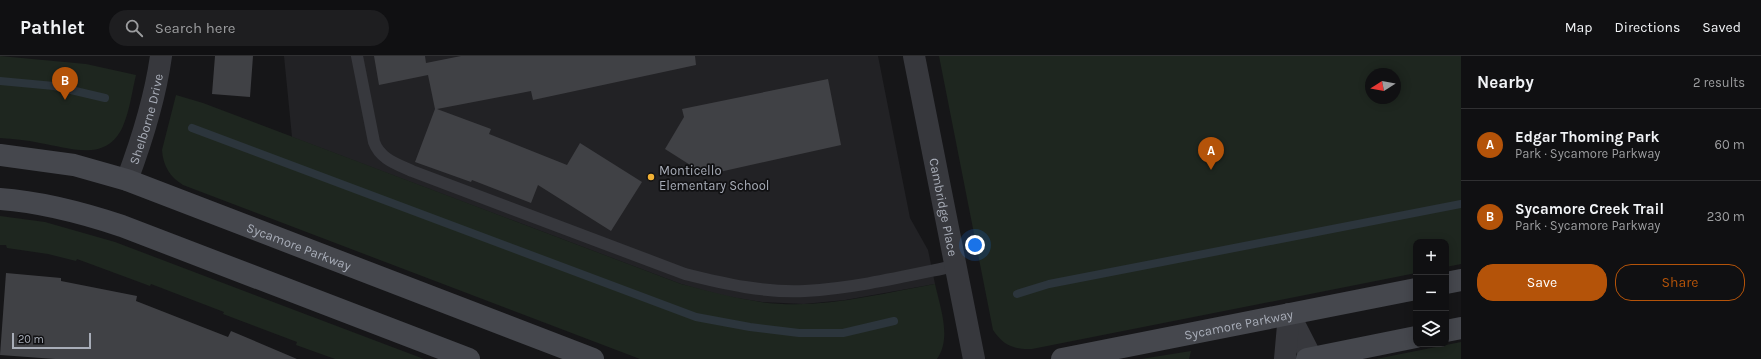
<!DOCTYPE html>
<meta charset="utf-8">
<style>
:root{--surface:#101012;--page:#1e1e20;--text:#f1f3f6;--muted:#9c9d9f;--line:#303032;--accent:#b45309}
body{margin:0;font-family:Karla,sans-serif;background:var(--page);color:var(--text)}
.controls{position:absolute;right:12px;bottom:12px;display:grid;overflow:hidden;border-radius:8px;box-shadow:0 2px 10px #0003}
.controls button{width:36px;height:36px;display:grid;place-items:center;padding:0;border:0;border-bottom:1px solid var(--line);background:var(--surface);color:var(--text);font:20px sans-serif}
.compass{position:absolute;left:1365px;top:12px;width:36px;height:36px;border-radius:50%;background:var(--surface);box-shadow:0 2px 10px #0003;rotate:259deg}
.scale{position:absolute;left:12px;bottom:10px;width:79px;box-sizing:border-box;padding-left:4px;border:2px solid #a8adb8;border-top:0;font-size:11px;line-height:14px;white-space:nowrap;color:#a8adb8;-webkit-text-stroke:3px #111113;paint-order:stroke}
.you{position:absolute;left:975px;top:189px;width:14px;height:14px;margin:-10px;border:3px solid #fff;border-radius:50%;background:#1a73e8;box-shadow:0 0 0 6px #1a73e833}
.badge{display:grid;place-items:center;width:26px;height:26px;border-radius:50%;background:var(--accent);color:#fff;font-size:13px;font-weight:700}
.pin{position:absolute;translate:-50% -33px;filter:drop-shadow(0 1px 2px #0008)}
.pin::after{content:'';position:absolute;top:21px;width:14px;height:12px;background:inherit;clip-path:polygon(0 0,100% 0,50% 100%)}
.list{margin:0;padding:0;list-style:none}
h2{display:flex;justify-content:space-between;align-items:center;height:52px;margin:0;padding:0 16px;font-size:17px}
h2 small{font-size:13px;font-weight:400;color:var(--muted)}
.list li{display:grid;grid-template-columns:26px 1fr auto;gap:12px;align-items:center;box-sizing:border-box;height:72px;padding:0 16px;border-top:1px solid var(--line)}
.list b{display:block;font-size:15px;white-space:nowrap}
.list p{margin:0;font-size:13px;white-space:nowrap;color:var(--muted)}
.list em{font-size:13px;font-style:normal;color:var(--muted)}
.actions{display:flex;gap:8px;padding:12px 16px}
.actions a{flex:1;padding:9px 0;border:1px solid var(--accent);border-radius:16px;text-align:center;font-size:14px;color:var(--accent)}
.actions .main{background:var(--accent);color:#fff}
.icon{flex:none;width:22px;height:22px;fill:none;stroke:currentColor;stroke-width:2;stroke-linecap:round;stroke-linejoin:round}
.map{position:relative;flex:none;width:1461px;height:303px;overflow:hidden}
header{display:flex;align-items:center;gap:24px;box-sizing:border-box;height:56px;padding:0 20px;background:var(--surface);border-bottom:1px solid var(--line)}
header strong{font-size:19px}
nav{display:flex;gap:22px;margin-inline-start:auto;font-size:14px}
.search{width:280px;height:36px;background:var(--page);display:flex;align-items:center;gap:10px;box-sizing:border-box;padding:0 14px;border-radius:22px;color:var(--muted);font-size:15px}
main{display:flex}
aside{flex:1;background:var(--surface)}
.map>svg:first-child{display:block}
.built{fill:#222225}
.green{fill:#1e261f;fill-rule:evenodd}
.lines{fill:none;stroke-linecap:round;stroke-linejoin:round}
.stream{stroke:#2c353c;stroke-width:8}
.building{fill:#404145}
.service{stroke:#37383d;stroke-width:12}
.minor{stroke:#37383d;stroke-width:22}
.secondary{stroke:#45474d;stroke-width:22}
.poi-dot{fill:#f2b134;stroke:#111113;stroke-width:1.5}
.labels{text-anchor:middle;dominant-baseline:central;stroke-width:3.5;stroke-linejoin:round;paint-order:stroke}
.street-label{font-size:13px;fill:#a8adb8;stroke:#111113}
.poi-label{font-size:13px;fill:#a8adb8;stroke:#111113;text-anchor:start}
</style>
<header>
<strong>Pathlet</strong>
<div class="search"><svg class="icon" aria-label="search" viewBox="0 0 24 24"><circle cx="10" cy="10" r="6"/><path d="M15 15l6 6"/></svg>Search here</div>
<nav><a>Map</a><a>Directions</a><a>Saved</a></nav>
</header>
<main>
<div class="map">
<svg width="1461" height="303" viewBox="0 0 1461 303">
<rect width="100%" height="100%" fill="#161618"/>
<!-- built -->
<path class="built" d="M284 0H878L910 162 928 194 935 228 845 244 804 248 762 246 723 240 681 228 292 81Z"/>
<!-- green -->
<path class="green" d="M0 0 86 8 136 19C132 35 130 54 123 70 107 107 70 92 40 87 26 84 13 83 0 82Z
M939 0H1461V208L1446 211V186H1416V217L1032 293C1014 294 1003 289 993 274ZM1371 18H1395V42H1371Z
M176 39 203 47 681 228C708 235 734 242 761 246 819 254 879 238 935 228 940 251 952 282 937 303H640L183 129C170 121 163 110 162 94Z
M0 160 45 166 115 186 424 303H335L296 289 297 286 223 258 224 256 151 228 150 230 77 203 76 205 48 198 7 192 6 189H0Z
M1461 286V303H1376Z
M1191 295 1189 303H1141Z"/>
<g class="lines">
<!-- stream -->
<path class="stream" d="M0 25 54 30 105 42
M192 72 696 261 750 271 799 277H843L894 265
M1017 238 1049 228 1461 148"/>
</g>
<!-- building -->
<path class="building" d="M215 0H253L250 41 212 38Z
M374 0H425L426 7 461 0H695L696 9 533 44 531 35 437 53 491 73 489 78 567 109 580 87 642 126 611 175 538 129 531 147 472 124 471 126 415 106 435 53 428 19 379 29Z
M828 23 841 89 706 119 665 93 684 61 682 53Z
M6 217 61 222V225L137 240 136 245 228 281 231 275 297 303H55L0 299Z"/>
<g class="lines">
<!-- service -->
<path class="service" d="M357 0 374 86C380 103 397 108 412 115L685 218C725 228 765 237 805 235 856 232 906 220 955 210"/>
<!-- minor -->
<g class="minor">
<path id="s1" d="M914 0 974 303"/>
<path id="s2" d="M127 124C142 84 155 43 161 0"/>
<path d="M1289 258 1312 303"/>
<path d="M1285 303 1289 258"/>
</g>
<!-- secondary -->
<g class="secondary">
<path id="s3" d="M0 99 74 109 127 124 593 303"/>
<path d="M0 143C42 146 83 157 122 170L469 303"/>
<path d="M1446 227 1461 224"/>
<path d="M1446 275 1461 272"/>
<path id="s4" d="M1062 303 1416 233"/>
<path d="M1307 303 1416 281"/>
</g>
</g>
<!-- markers -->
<circle class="poi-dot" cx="651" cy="121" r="4"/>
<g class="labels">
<!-- street labels -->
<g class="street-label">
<text stroke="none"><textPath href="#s2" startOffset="64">Shelborne Drive</textPath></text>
<text stroke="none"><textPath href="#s1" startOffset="154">Cambridge Place</textPath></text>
<text stroke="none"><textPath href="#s3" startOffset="314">Sycamore Parkway</textPath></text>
<text stroke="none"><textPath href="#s4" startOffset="180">Sycamore Parkway</textPath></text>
</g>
<!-- poi labels -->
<g class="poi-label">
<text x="659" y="114">Monticello<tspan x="659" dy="15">Elementary School</tspan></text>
</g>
</g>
</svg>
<div class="controls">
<button>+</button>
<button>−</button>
<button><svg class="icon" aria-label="layers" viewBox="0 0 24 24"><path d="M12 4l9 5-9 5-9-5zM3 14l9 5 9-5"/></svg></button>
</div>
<svg class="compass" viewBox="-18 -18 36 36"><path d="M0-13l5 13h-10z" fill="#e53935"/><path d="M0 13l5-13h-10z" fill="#9c9d9f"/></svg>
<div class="scale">20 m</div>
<div class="you"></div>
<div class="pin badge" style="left:1211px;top:114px">A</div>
<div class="pin badge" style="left:65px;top:44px">B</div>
</div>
<aside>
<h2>Nearby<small>2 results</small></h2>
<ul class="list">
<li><span class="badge">A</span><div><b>Edgar Thoming Park</b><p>Park · Sycamore Parkway</p></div><em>60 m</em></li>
<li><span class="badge">B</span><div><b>Sycamore Creek Trail</b><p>Park · Sycamore Parkway</p></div><em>230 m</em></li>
</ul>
<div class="actions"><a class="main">Save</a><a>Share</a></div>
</aside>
</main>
